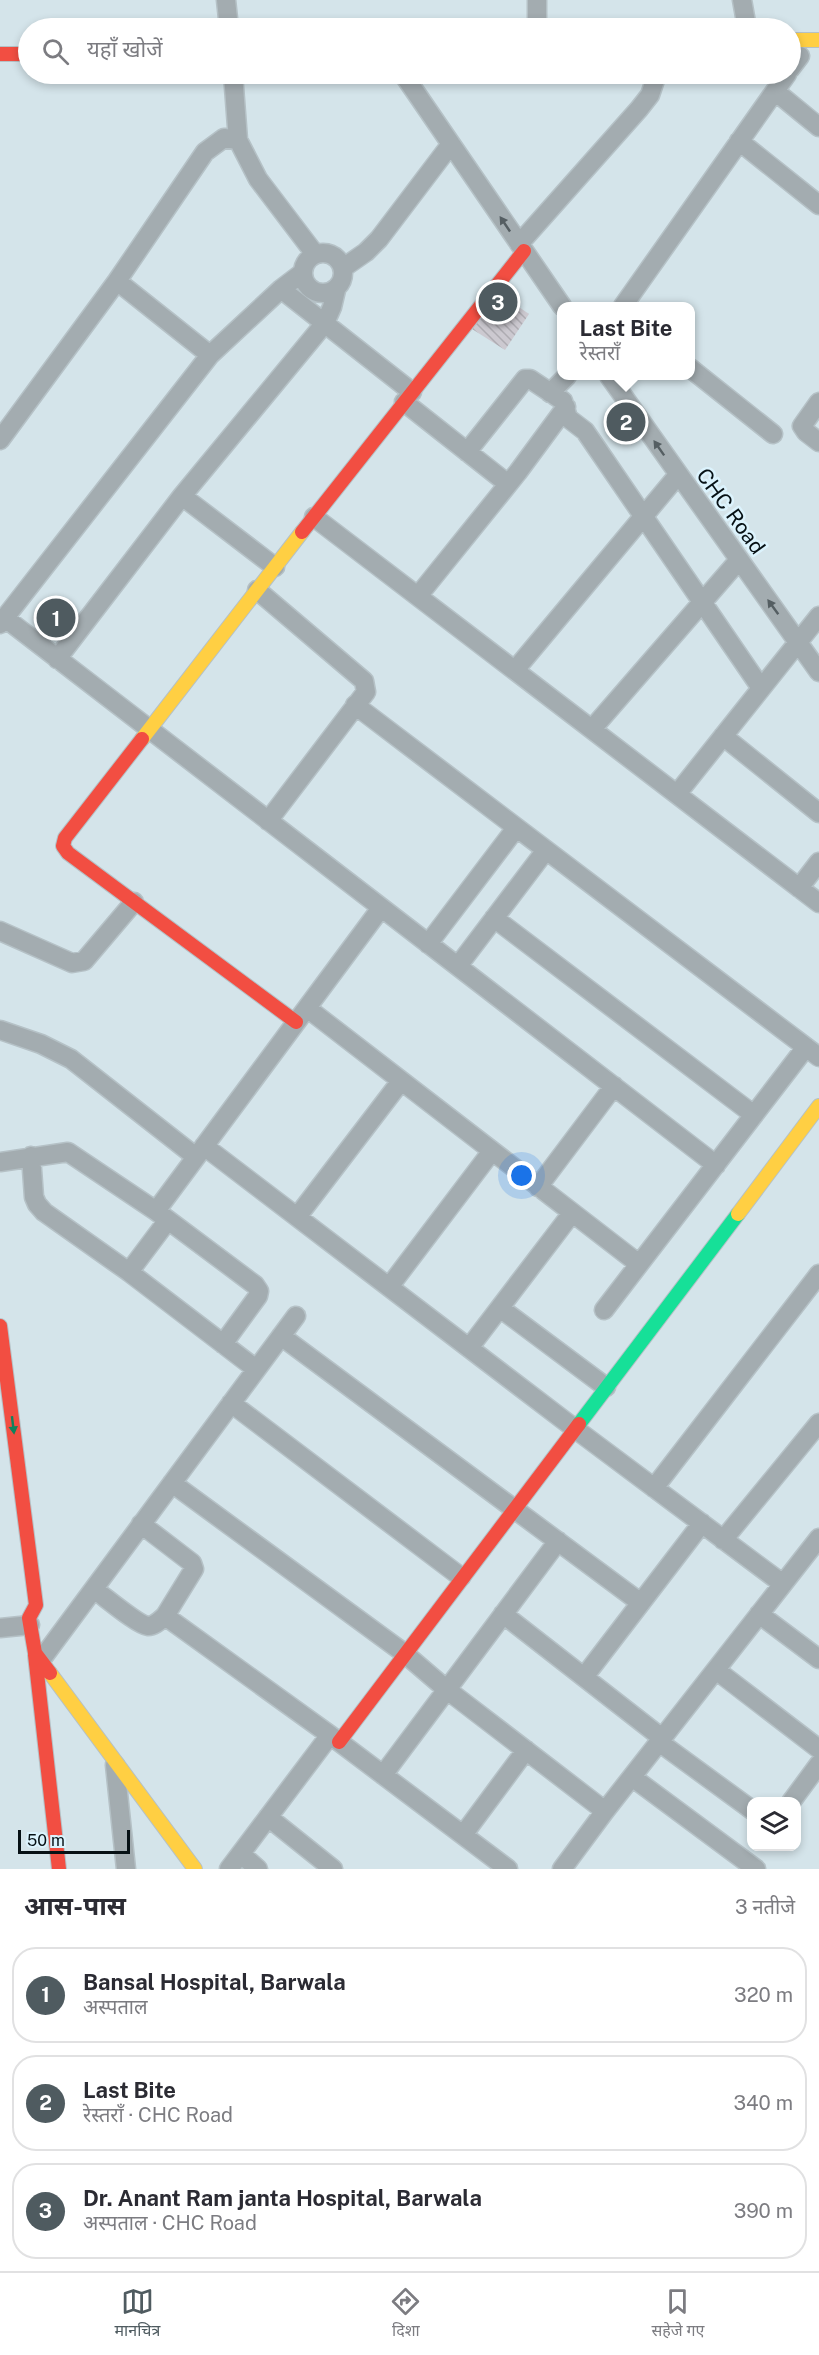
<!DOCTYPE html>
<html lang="hi">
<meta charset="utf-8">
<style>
:root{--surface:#fff;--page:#f2f2f3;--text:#2b2b33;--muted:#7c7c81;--line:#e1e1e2;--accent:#4f5b60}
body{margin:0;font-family:"Public Sans","Noto Sans Devanagari",sans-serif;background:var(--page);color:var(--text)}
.controls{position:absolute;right:18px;bottom:18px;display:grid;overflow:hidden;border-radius:12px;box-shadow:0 3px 9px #0003}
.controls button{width:54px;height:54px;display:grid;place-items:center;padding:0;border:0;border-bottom:2px solid var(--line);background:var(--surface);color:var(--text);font:30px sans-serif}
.scale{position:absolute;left:18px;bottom:15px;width:112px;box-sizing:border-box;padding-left:6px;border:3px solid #071115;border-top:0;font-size:16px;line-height:21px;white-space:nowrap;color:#071115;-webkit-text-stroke:4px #dcf3fd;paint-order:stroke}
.you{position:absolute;left:522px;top:1176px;width:21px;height:21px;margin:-15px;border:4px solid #fff;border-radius:50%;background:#1a73e8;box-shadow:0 0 0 9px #1a73e833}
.badge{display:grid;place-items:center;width:39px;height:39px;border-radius:50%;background:var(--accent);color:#fff;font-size:20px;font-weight:700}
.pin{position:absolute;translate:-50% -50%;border:3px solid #fff;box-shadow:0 2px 6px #0006}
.popup{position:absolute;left:557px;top:302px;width:138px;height:78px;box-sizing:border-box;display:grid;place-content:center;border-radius:12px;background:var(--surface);filter:drop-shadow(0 2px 4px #0005);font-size:20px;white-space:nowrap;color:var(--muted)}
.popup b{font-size:22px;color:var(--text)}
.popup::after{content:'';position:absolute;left:50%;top:100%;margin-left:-12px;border:12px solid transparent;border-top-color:var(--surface)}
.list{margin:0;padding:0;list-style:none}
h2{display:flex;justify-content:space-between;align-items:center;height:78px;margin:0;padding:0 24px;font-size:26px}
h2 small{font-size:20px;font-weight:400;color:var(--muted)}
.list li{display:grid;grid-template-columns:39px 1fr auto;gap:18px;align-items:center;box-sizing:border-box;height:96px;margin:0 12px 12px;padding:0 12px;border:2px solid var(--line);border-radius:24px}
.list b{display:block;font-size:22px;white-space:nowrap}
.list p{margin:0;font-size:20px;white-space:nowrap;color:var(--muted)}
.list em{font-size:20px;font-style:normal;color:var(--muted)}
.icon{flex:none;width:33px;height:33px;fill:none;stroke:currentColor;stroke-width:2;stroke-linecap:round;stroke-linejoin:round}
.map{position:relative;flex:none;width:819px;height:1869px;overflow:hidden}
.search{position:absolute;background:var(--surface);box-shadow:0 3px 9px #0003;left:18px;right:18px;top:18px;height:66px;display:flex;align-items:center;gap:15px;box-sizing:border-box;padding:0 21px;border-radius:33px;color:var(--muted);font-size:22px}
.sheet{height:402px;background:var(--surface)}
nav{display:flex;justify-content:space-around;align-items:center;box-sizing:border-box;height:84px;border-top:2px solid var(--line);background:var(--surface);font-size:16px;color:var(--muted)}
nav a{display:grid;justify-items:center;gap:3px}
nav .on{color:var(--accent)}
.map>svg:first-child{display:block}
.building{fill:url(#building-back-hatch)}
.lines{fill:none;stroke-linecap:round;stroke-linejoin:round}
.street-casing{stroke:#b5c1c6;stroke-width:21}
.fast-casing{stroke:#b5c1c6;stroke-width:16}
.slow-casing{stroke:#b5c1c6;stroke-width:16}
.jam-casing{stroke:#b5c1c6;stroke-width:16}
.street{stroke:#a3acb0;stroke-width:18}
.fast{stroke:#16e098;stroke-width:14}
.slow{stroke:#ffcf43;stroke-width:14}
.jam{stroke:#f24e42;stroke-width:14}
.oneway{fill:#555e62}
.oneway2{fill:#0f835d}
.labels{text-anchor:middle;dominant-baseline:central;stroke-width:5;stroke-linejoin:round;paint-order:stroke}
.street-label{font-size:21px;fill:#071115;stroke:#dcf3fd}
</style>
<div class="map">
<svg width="819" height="1869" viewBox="0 0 819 1869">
<defs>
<pattern id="building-back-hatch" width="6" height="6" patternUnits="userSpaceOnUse" patternTransform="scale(1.5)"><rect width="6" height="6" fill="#ccc9d0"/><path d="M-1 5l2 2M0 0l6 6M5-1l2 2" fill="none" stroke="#aeacb2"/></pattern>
</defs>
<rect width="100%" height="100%" fill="#d4e4ea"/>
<!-- building -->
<path class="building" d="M497 292 529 314 505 350 472 329Z
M48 599 79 622 65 641 33 618Z"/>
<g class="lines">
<!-- street casing -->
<g class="street-casing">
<path id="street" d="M226 0 229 28
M742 0 747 28
M537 28V0
M790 69 800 56
M233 74 238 140 258 179 315 254
M403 74 562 306
M775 91 819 127
M739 141 819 205
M519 244 639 109 650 95 657 74
M303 273a20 20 0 1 1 40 0a20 20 0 1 1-40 0Z
M343 268 366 252 379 239 451 144
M117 281 210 355
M281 289 412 392
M623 306 787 74
M690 368 773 434
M609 376 819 672
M550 393 567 376
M404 402 508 484
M819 402 802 426 806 432 819 442
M0 440 117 281 205 152 224 138 238 140
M467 452 525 379H530L563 401 568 418 585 431 761 688
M182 496 275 567
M314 517 819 903
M257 590 364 681 366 692 268 821
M418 596 518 472 566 407
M5 618 716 1165
M0 624 210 355 281 289 302 273
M57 659 182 496 325 323 332 307 336 290
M515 670 678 475
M355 705 819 1057
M592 729 739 560
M723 736 819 813
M677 794 819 616
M799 888 819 862
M494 918 754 1115
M0 931 72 963 84 961 134 902
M428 944 516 828
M458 966 546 850
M307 1008 639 1264
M0 1030 41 1044 71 1059 196 1157
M204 1146 574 1428 783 1584
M31 1156 34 1197 37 1204 44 1212 129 1272 256 1369
M0 1162 68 1152 156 1211 255 1285 259 1291 258 1296 223 1344
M538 1187 614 1086
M156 1211 381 908
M297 1217 401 1081
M129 1272 168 1220
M389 1287 492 1151
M500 1308 606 1387
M604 1310 806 1047
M281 1336 641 1603
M469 1348 572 1213
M231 1403 461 1577
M172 1483 404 1653 446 1689 605 1811
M654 1488 819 1274
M141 1524 192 1563 194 1569 165 1616
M723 1540 819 1423
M95 1590C105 1597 138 1625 148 1626 155 1626 160 1620 165 1616L330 1735 508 1869
M503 1614 662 1738
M759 1614 819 1659
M0 1628 30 1625
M41 1660 296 1316
M716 1670 819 1749
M584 1677 702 1523
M659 1742 752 1810
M115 1765 126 1869
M383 1775 558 1541
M632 1777 756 1869
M791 1802 819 1764
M268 1817 333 1869
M463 1835 526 1750
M241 1854 258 1869
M229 1869 330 1735
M562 1869 605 1811 819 1538"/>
</g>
<!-- fast casing -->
<g class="fast-casing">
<path id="fast" d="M579 1424 738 1214"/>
</g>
<!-- slow casing -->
<g class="slow-casing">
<path id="slow" d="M790 40H819
M142 739 302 532
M738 1214 819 1106
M50 1673 195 1869"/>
</g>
<!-- jam casing -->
<g class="jam-casing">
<path id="jam" d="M0 54H28
M302 532 524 251
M142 739 65 838 63 846 68 853 296 1022
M0 1326 36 1605 29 1618 35 1653 50 1673
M35 1655 59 1869
M339 1742 579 1424"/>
</g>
<!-- street -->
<use href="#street" class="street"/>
<!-- fast -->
<use href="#fast" class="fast"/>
<!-- slow -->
<use href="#slow" class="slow"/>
<!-- jam -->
<use href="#jam" class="jam"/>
</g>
<!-- one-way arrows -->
<defs><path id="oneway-solid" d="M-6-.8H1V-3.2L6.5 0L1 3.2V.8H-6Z" transform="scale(1.5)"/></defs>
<g class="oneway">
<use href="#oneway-solid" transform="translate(505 224) rotate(-124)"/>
<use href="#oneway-solid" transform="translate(659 448) rotate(-125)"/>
<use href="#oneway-solid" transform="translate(773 607) rotate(-126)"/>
</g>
<use class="oneway2" href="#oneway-solid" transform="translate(13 1425) rotate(83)"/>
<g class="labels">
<!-- street labels -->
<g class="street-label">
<text transform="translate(731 511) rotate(54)">CHC Road</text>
</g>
</g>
</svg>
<div class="controls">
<button><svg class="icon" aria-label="layers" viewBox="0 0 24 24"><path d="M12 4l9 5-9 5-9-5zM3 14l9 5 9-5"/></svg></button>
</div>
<div class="scale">50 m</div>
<div class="you"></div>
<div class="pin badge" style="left:56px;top:618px">1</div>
<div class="pin badge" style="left:626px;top:422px">2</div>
<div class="popup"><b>Last Bite</b>रेस्तराँ</div>
<div class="pin badge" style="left:498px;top:302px">3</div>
<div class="search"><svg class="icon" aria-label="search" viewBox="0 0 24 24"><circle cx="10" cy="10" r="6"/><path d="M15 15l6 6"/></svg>यहाँ खोजें</div>
</div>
<section class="sheet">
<h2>आस-पास<small>3 नतीजे</small></h2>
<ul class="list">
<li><span class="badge">1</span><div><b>Bansal Hospital, Barwala</b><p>अस्पताल</p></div><em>320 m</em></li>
<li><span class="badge">2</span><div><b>Last Bite</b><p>रेस्तराँ · CHC Road</p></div><em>340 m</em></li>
<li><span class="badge">3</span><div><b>Dr. Anant Ram janta Hospital, Barwala</b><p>अस्पताल · CHC Road</p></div><em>390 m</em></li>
</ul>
</section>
<nav>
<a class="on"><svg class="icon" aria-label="map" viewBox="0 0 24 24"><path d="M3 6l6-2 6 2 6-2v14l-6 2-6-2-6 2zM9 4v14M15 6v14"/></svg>मानचित्र</a>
<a><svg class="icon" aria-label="directions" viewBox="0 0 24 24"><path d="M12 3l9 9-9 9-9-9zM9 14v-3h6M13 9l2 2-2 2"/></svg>दिशा</a>
<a><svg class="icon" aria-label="saved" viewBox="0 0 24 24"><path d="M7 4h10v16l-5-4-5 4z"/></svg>सहेजे गए</a>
</nav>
